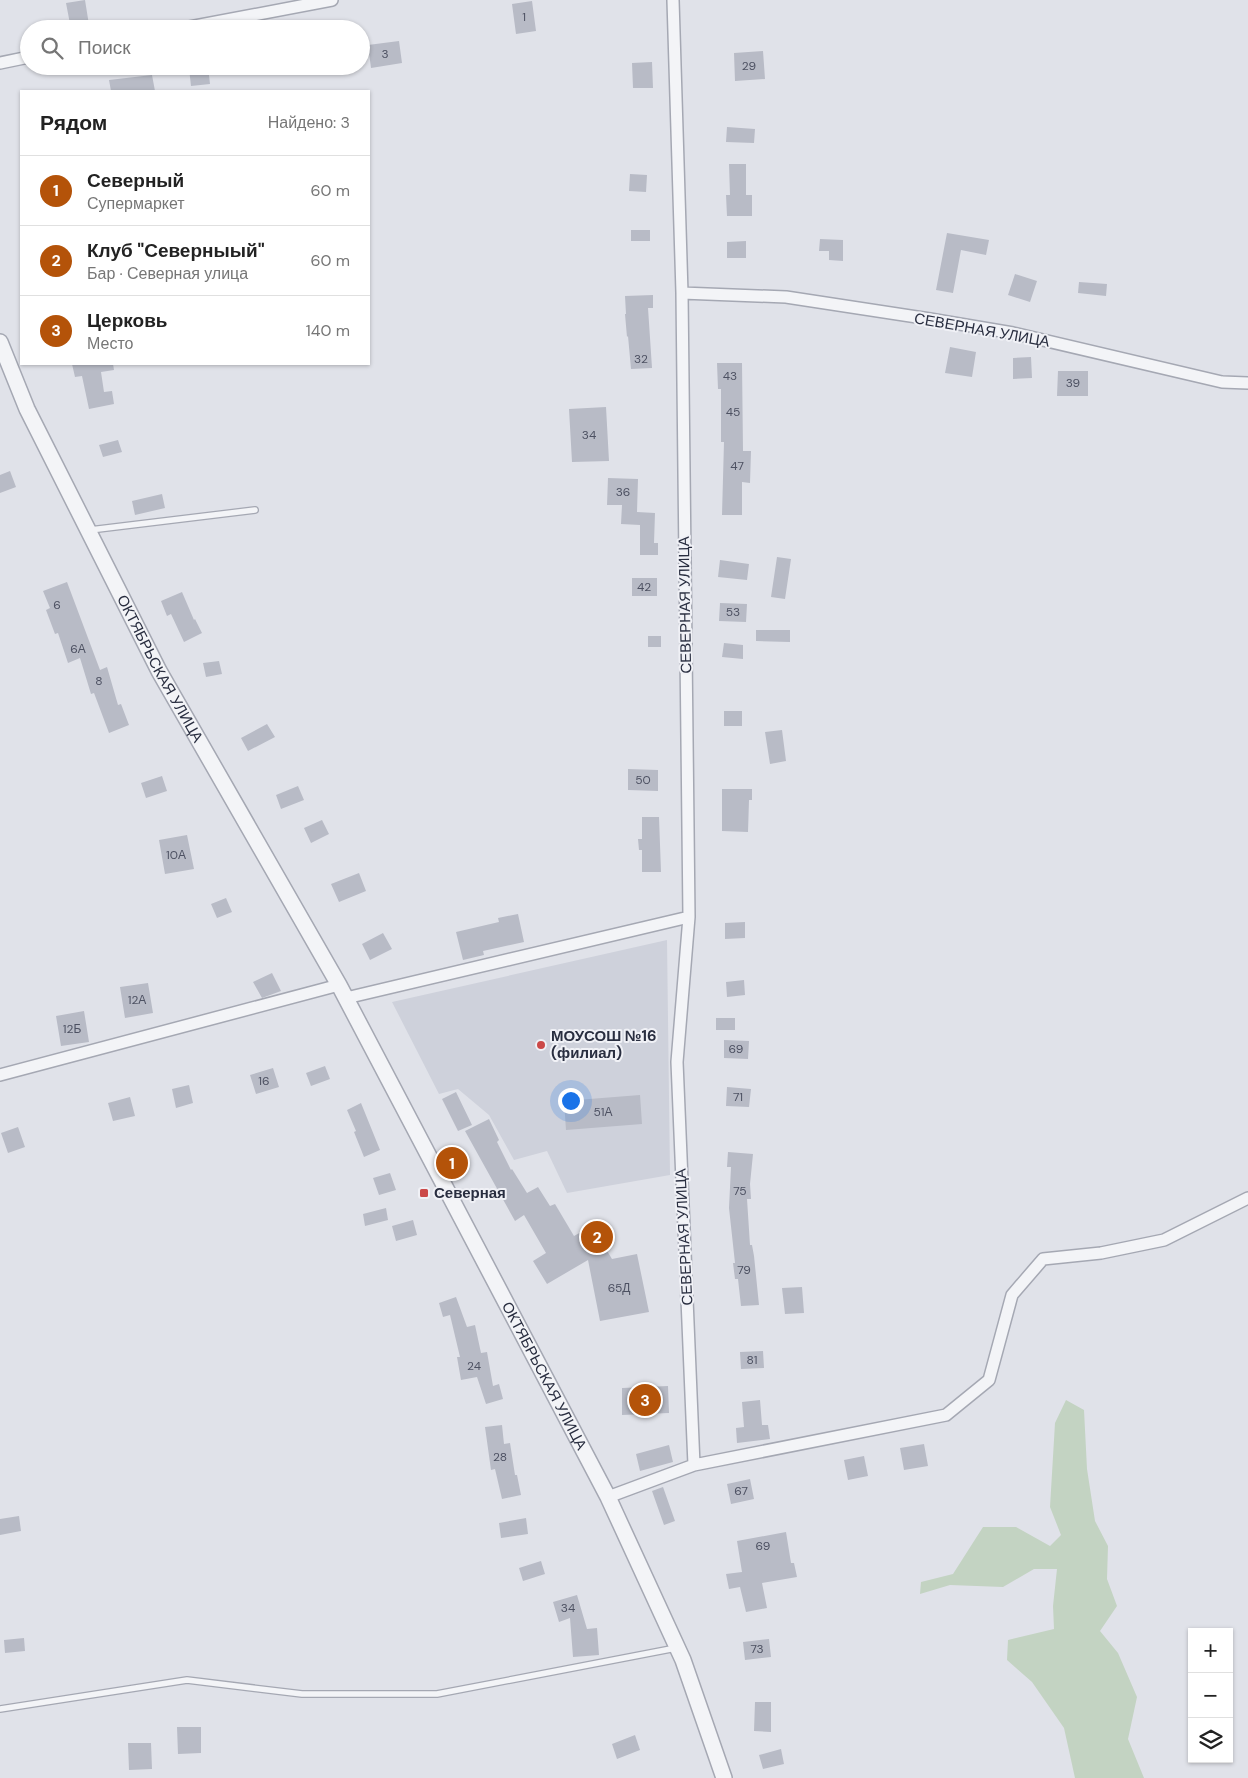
<!DOCTYPE html>
<html lang="ru">
<meta charset="utf-8">
<style>
:root{--surface:#fff;--page:#f2f2f2;--text:#222;--muted:#767676;--line:#e0e0e0;--accent:#b45309}
body{margin:0;font-family:"DM Sans",sans-serif;background:var(--page);color:var(--text)}
.controls{position:absolute;right:15px;bottom:15px;display:grid;overflow:hidden;border-radius:0px;box-shadow:0 1px 4px #0004}
.controls button{width:45px;height:45px;display:grid;place-items:center;padding:0;border:0;border-bottom:1px solid var(--line);background:var(--surface);color:var(--text);font:25px sans-serif}
.you{position:absolute;left:570px;top:1100px;width:18px;height:18px;margin:-12px;border:4px solid #fff;border-radius:50%;background:#1a73e8;box-shadow:0 0 0 8px #1a73e833}
.badge{display:grid;place-items:center;width:32px;height:32px;border-radius:50%;background:var(--accent);color:#fff;font-size:16px;font-weight:700}
.pin{position:absolute;translate:-50% -50%;border:2px solid #fff;box-shadow:0 1px 5px #0006}
.list{margin:0;padding:0;list-style:none}
h2{display:flex;justify-content:space-between;align-items:center;height:65px;margin:0;padding:0 20px;font-size:21px}
h2 small{font-size:16px;font-weight:400;color:var(--muted)}
.list li{display:grid;grid-template-columns:32px 1fr auto;gap:15px;align-items:center;box-sizing:border-box;height:70px;padding:0 20px;border-top:1px solid var(--line)}
.list b{display:block;font-size:19px;white-space:nowrap}
.list p{margin:0;font-size:16px;white-space:nowrap;color:var(--muted)}
.list em{font-size:16px;font-style:normal;color:var(--muted)}
.icon{flex:none;width:28px;height:28px;fill:none;stroke:currentColor;stroke-width:2;stroke-linecap:round;stroke-linejoin:round}
.map{position:relative;flex:none;width:1248px;height:1778px;overflow:hidden}
.search{position:absolute;background:var(--surface);box-shadow:0 1px 4px #0004;left:20px;top:20px;width:350px;height:55px;display:flex;align-items:center;gap:12px;box-sizing:border-box;padding:0 18px;border-radius:28px;color:var(--muted);font-size:19px}
.panel{position:absolute;background:var(--surface);box-shadow:0 1px 4px #0004;left:20px;top:90px;width:350px;height:275px;border-radius:0px}
.map>svg:first-child{display:block}
.built{fill:#ced1db}
.green{fill:#c3d3c2}
.building{fill:#b8bbc6}
.lines{fill:none;stroke-linecap:round;stroke-linejoin:round}
.service-casing{stroke:#a5a8b3;stroke-width:8}
.minor-casing{stroke:#a5a8b3;stroke-width:14}
.tertiary-casing{stroke:#a5a8b3;stroke-width:18}
.service{stroke:#f3f4f7;stroke-width:5.5}
.minor{stroke:#f3f4f7;stroke-width:11}
.tertiary{stroke:#f3f4f7;stroke-width:15}
.poi-dot{fill:#cb4948;stroke:#f0f1f6;stroke-width:2}
.labels{text-anchor:middle;dominant-baseline:central;stroke-width:4;stroke-linejoin:round;paint-order:stroke}
.number-label{font-size:12px;fill:#4d5162}
.street-label{font-size:15px;fill:#292e40;stroke:#f0f1f6}
.poi-label{font-size:15px;font-weight:bold;fill:#292e40;stroke:#f0f1f6;text-anchor:start}
</style>
<div class="map">
<svg width="1248" height="1778" viewBox="0 0 1248 1778">
<rect width="100%" height="100%" fill="#e0e2e9"/>
<!-- built -->
<path class="built" d="M667 940 670 1175 567 1193 547 1151 514 1160 489 1115 458 1089 439 1094 392 1002Z"/>
<!-- green -->
<path class="green" d="M1066 1400 1084 1410 1087 1469 1095 1521 1108 1546 1107 1579 1117 1606 1100 1631 1118 1653 1137 1697 1128 1739 1144 1778H1075L1064 1728 1032 1682 1007 1660 1008 1640 1054 1629 1053 1606 1057 1569H1034L1003 1587 950 1585 920 1594 921 1582 953 1574 983 1527H1016L1050 1546 1061 1535 1050 1507 1055 1423Z"/>
<!-- building -->
<path class="building" d="M85 0 89 25 71 29 66 3Z
M532 1 536 31 516 34 512 4Z
M399 41 402 63 371 68 368 45Z
M763 51 765 79 735 81 734 53Z
M652 62 653 88H633L632 63Z
M208 66 210 84 191 86 189 68Z
M152 75 155 91H111L109 80Z
M727 127 755 129 754 143 726 142Z
M729 164H746V195H752V216H727L726 195H730Z
M630 174 647 175 646 192 629 191Z
M631 230H650V241H631Z
M947 233 989 240 986 255 961 250 953 293 936 290Z
M820 239 843 240V261L829 260V251H819Z
M746 241V258H727V242Z
M1015 274 1037 281 1030 302 1008 295Z
M1079 282 1107 284 1106 296 1078 293Z
M653 295V308H648L652 368 631 369 628 336 627 337 625 314H626L625 296Z
M950 347 976 352 972 377 945 373Z
M1031 357 1032 378 1013 379V358Z
M717 363H742L743 451H751L750 483 742 482V515H722L724 442H721V389H718Z
M72 364H113L114 370 101 372 104 392 112 391 114 404 89 409 82 376 75 377Z
M1058 371H1088V396H1057Z
M606 407 609 461 572 462 569 409Z
M118 440 122 452 103 457 99 445Z
M10 471 16 487 0 493V475Z
M608 478 638 479 637 512 655 513 654 543H658V555H640V525L621 524 622 505H607Z
M162 494 165 508 135 515 132 501Z
M777 557 791 559 785 599 771 597Z
M720 560 749 564 747 580 718 577Z
M632 578H657V596H632Z
M67 582 100 670 107 667 118 705 121 704 129 725 109 733 94 693 91 694 80 658 68 663 58 633 55 634 46 610 50 608 43 591Z
M182 592 194 620 195 619 202 633 184 642 171 614 167 616 161 601Z
M720 603 747 604 746 622 719 621Z
M756 630H790V642L756 641Z
M648 636H661V647H648Z
M724 643 743 645V659L722 657Z
M219 661 222 674 206 677 203 663Z
M724 711H742V726H724Z
M267 724 275 737 248 751 241 738Z
M782 730 786 761 770 764 765 732Z
M628 769 658 770V791L628 790Z
M162 776 167 791 146 798 141 783Z
M298 786 304 800 281 809 276 795Z
M722 789H752V800H749L748 832 722 831Z
M642 817H659L661 872H642V850H639L638 839H642Z
M322 820 329 834 311 843 304 828Z
M187 835 194 869 165 874 159 840Z
M359 873 366 891 339 902 331 884Z
M226 898 232 912 217 918 211 904Z
M518 914 524 942 483 951 484 955 463 960 456 932 499 922 498 918Z
M745 922V938L725 939V923Z
M383 933 392 949 370 960 362 944Z
M272 973 281 991 262 998 253 982Z
M744 980 745 995 727 997 726 982Z
M148 983 153 1013 125 1018 120 987Z
M84 1011 89 1042 61 1046 56 1016Z
M716 1018H735V1030H716Z
M724 1040 749 1041 748 1059 724 1058Z
M325 1066 330 1079 311 1086 306 1073Z
M273 1068 279 1087 256 1094 250 1075Z
M189 1085 193 1103 176 1108 172 1089Z
M727 1087 751 1089 749 1107 726 1106Z
M456 1092 472 1125 458 1131 442 1099Z
M640 1095 642 1124 566 1130 564 1101Z
M130 1097 135 1116 113 1121 108 1103Z
M361 1103 380 1150 364 1157 354 1132 356 1131 347 1110Z
M489 1119 499 1140 497 1142 511 1170 512 1169 527 1193 538 1187 550 1206 555 1204 574 1236 592 1226 612 1259 637 1254 649 1312 600 1321 588 1260 547 1284 533 1261 546 1253 524 1215 515 1221 465 1131Z
M18 1127 25 1147 8 1153 1 1133Z
M728 1152 753 1154 750 1184 751 1199H747L750 1245H752L754 1256 759 1305 741 1306 738 1279H735L733 1263H735L729 1208 731 1167H727Z
M390 1173 396 1190 379 1195 373 1178Z
M386 1208 388 1220 365 1226 363 1214Z
M413 1220 417 1235 396 1241 392 1226Z
M802 1287 804 1313 785 1314 782 1288Z
M456 1297 467 1327 475 1325 481 1353 487 1352 493 1386 499 1384 503 1399 486 1404 477 1377 461 1380 457 1357H460L450 1315 443 1317 439 1303Z
M763 1351 764 1368 741 1369 740 1352Z
M668 1386 669 1413 622 1415V1388Z
M760 1400 762 1425H768L770 1439 737 1443 736 1428 744 1427 742 1402Z
M502 1425 504 1444 510 1443 515 1475H517L521 1495 502 1499 495 1469 491 1470 485 1427Z
M924 1444 928 1466 904 1470 900 1448Z
M669 1445 673 1462 640 1471 636 1454Z
M864 1456 868 1476 848 1480 844 1460Z
M750 1479 754 1499 731 1504 727 1484Z
M663 1487 675 1521 664 1525 652 1491Z
M19 1516 21 1531 0 1535V1519Z
M526 1518 528 1534 501 1538 499 1523Z
M786 1532 791 1563H794L797 1577 762 1583 767 1608 746 1612 740 1587 729 1589 726 1574 742 1572 737 1541Z
M541 1561 545 1574 523 1581 519 1568Z
M577 1595 587 1629 597 1628 599 1655 573 1657 570 1618 559 1622 553 1602Z
M24 1638 25 1651 5 1653 4 1640Z
M769 1639 771 1657 745 1660 743 1642Z
M755 1702H771V1732L754 1731Z
M177 1727H201V1753L178 1754Z
M635 1735 640 1750 617 1759 612 1744Z
M128 1743H151L152 1769 129 1770Z
M781 1749 784 1764 763 1769 759 1755Z"/>
<g class="lines">
<!-- service casing -->
<g class="service-casing">
<path id="service" d="M90 530 255 510
M0 1709 187 1680 302 1694H437L676 1648"/>
</g>
<!-- minor casing -->
<g class="minor-casing">
<path id="minor" d="M179 29 332 0
M0 63 29 57
M682 293 786 297 930 319 1013 333 1222 382 1248 383
M346 998 689 917
M0 1075 339 985
M694 1465 946 1415 989 1380 1012 1295 1043 1259 1101 1253 1164 1240 1248 1198
M608 1497 694 1465 677 1062 689 917 682 293 673 0"/>
</g>
<!-- tertiary casing -->
<g class="tertiary-casing">
<g id="tertiary">
<path id="s1" d="M0 342 27 409 159 671 339 985 608 1497 683 1660 724 1778"/>
</g>
</g>
<!-- service -->
<use href="#service" class="service"/>
<!-- minor -->
<use href="#minor" class="minor"/>
<!-- tertiary -->
<use href="#tertiary" class="tertiary"/>
</g>
<!-- markers -->
<g class="poi-dot">
<circle cx="541" cy="1045" r="5"/>
<rect x="419" y="1188" width="10" height="10" rx="2.5"/>
</g>
<g class="labels">
<!-- number labels -->
<g class="number-label">
<text x="524" y="17">1</text>
<text x="385" y="54">3</text>
<text x="749" y="66">29</text>
<text x="641" y="359">32</text>
<text x="730" y="376">43</text>
<text x="1073" y="383">39</text>
<text x="733" y="412">45</text>
<text x="589" y="435">34</text>
<text x="737" y="466">47</text>
<text x="623" y="492">36</text>
<text x="644" y="587">42</text>
<text x="57" y="605">6</text>
<text x="733" y="612">53</text>
<text x="78" y="649">6А</text>
<text x="99" y="681">8</text>
<text x="643" y="780">50</text>
<text x="176" y="855">10А</text>
<text x="137" y="1000">12А</text>
<text x="72" y="1029">12Б</text>
<text x="736" y="1049">69</text>
<text x="264" y="1081">16</text>
<text x="738" y="1097">71</text>
<text x="603" y="1112">51А</text>
<text x="740" y="1191">75</text>
<text x="744" y="1270">79</text>
<text x="619" y="1288">65Д</text>
<text x="752" y="1360">81</text>
<text x="474" y="1366">24</text>
<text x="500" y="1457">28</text>
<text x="741" y="1491">67</text>
<text x="763" y="1546">69</text>
<text x="568" y="1608">34</text>
<text x="757" y="1649">73</text>
</g>
<!-- street labels -->
<g class="street-label">
<text transform="translate(982 330) rotate(10)">СЕВЕРНАЯ УЛИЦА</text>
<text transform="translate(685 605) rotate(-91)">СЕВЕРНАЯ УЛИЦА</text>
<text stroke="none"><textPath href="#s1" startOffset="364">ОКТЯБРЬСКАЯ УЛИЦА</textPath></text>
<text transform="translate(684 1237) rotate(-93)">СЕВЕРНАЯ УЛИЦА</text>
<text stroke="none"><textPath href="#s1" startOffset="1169">ОКТЯБРЬСКАЯ УЛИЦА</textPath></text>
</g>
<!-- poi labels -->
<g class="poi-label">
<text x="551" y="1036">МОУСОШ №16<tspan x="551" dy="17">(филиал)</tspan></text>
<text x="434" y="1193">Северная</text>
</g>
</g>
</svg>
<div class="controls">
<button>+</button>
<button>−</button>
<button><svg class="icon" aria-label="layers" viewBox="0 0 24 24"><path d="M12 4l9 5-9 5-9-5zM3 14l9 5 9-5"/></svg></button>
</div>
<div class="you"></div>
<div class="pin badge" style="left:452px;top:1163px">1</div>
<div class="pin badge" style="left:597px;top:1237px">2</div>
<div class="pin badge" style="left:645px;top:1400px">3</div>
<div class="search"><svg class="icon" aria-label="search" viewBox="0 0 24 24"><circle cx="10" cy="10" r="6"/><path d="M15 15l6 6"/></svg>Поиск</div>
<section class="panel">
<h2>Рядом<small>Найдено: 3</small></h2>
<ul class="list">
<li><span class="badge">1</span><div><b>Северный</b><p>Супермаркет</p></div><em>60 m</em></li>
<li><span class="badge">2</span><div><b>Клуб &quot;Северныый&quot;</b><p>Бар · Северная улица</p></div><em>60 m</em></li>
<li><span class="badge">3</span><div><b>Церковь</b><p>Место</p></div><em>140 m</em></li>
</ul>
</section>
</div>
